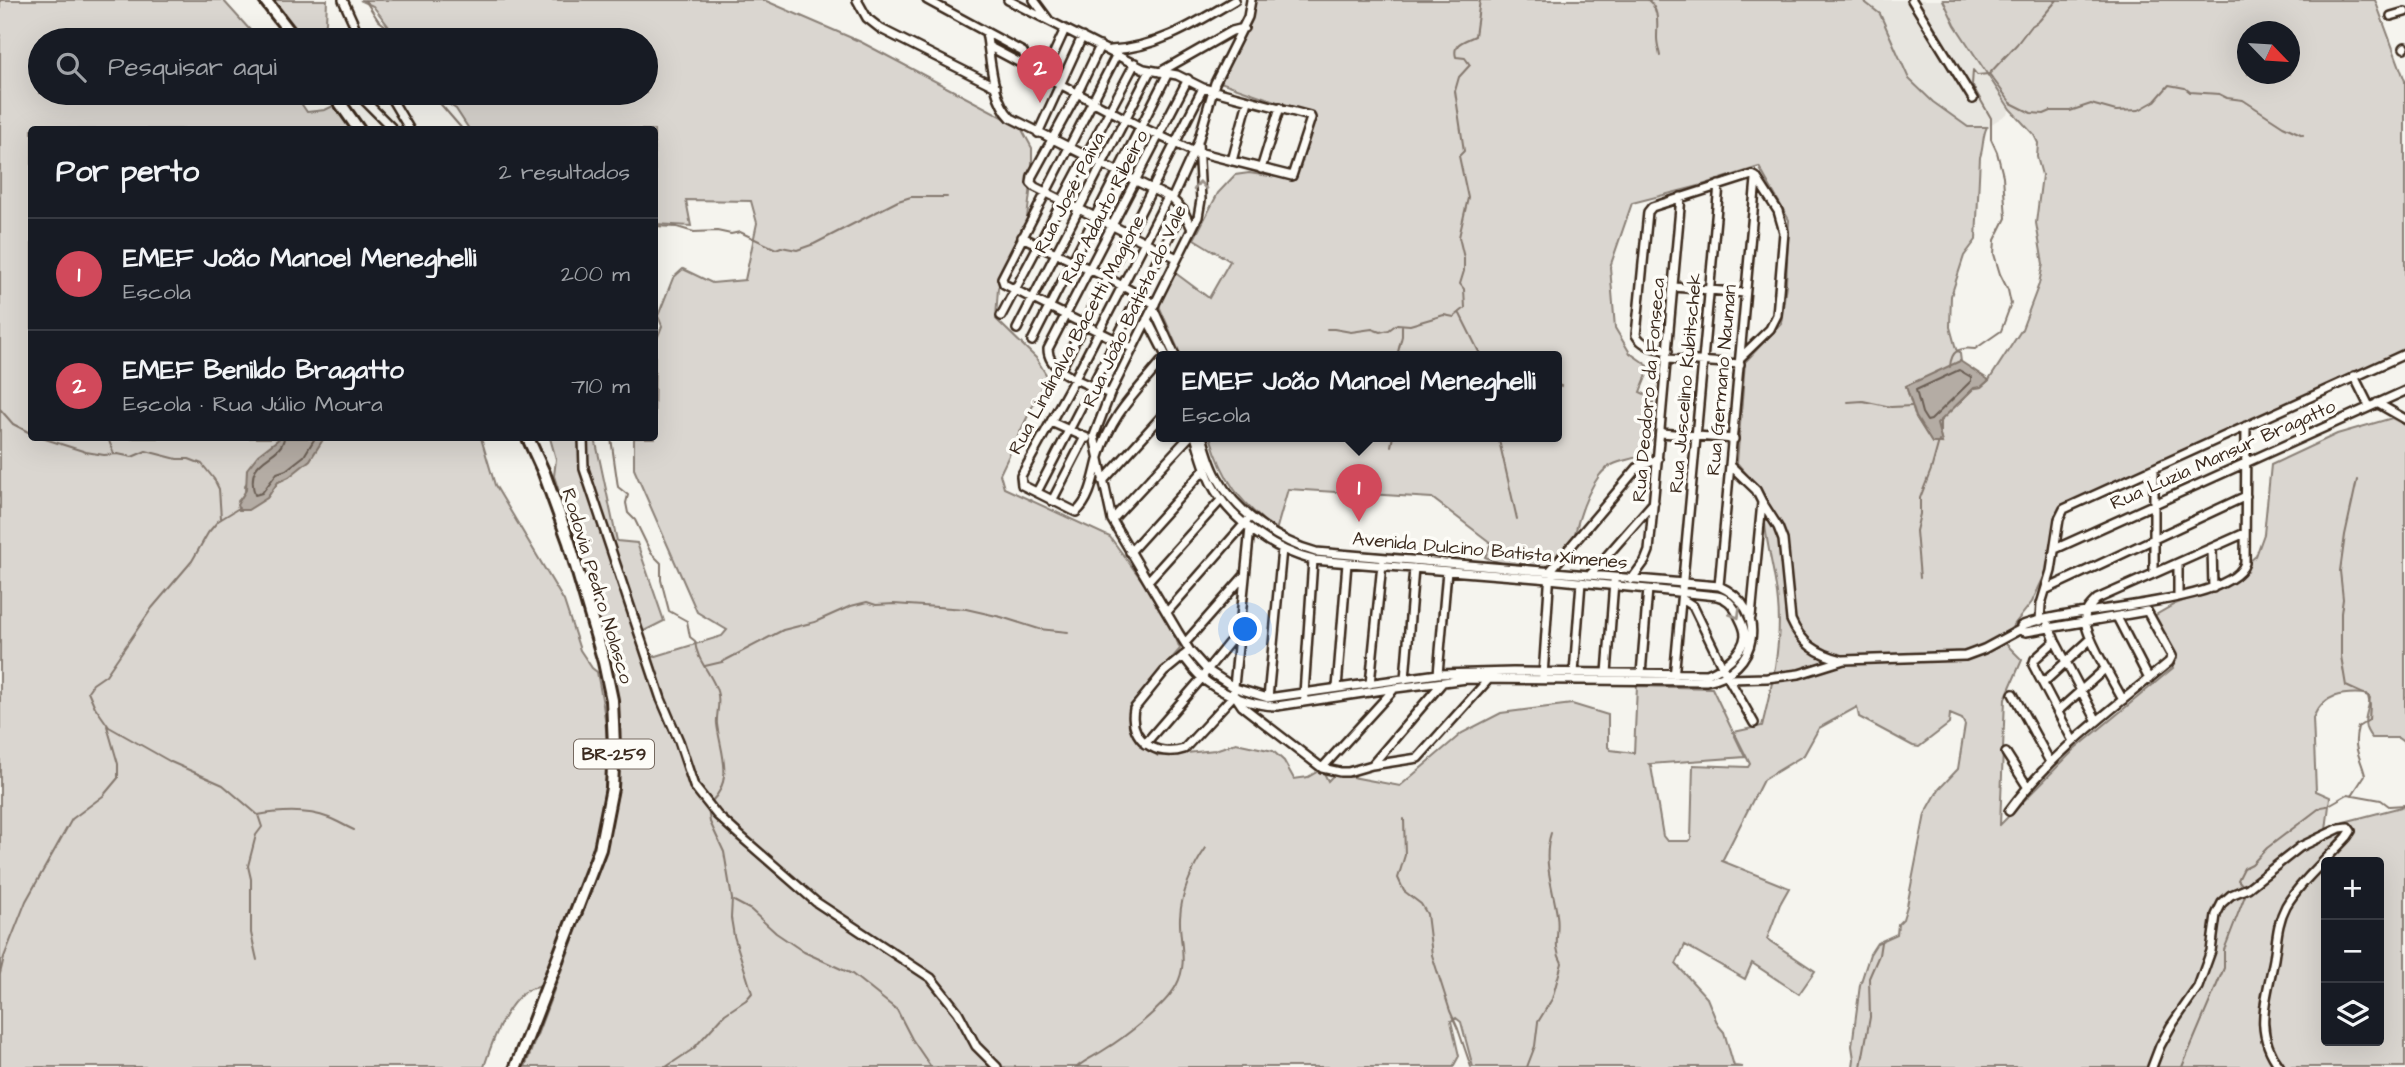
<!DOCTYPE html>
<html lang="pt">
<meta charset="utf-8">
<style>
:root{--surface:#171b24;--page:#242831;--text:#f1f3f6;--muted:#9ea1a6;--line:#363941;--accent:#d1495b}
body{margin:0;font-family:"Architects Daughter",sans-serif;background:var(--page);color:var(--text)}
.controls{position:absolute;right:21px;bottom:21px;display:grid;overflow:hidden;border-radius:7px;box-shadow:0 7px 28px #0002}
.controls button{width:63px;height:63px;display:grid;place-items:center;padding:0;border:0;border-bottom:2px solid var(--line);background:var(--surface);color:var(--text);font:35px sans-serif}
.compass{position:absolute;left:2237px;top:21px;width:63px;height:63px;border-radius:50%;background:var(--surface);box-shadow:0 7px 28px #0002;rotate:115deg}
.you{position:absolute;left:1246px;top:630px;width:24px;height:24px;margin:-18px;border:5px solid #fff;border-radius:50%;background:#1a73e8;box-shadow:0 0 0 10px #1a73e833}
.badge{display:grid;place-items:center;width:46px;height:46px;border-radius:50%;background:var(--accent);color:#fff;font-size:23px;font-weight:700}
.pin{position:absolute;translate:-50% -58px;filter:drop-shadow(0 2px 4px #0008)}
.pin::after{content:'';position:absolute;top:37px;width:24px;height:21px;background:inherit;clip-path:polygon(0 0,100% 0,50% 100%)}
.popup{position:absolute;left:1156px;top:351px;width:406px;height:91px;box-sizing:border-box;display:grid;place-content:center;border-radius:7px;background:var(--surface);filter:drop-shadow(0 2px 5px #0005);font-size:23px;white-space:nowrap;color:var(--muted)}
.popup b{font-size:26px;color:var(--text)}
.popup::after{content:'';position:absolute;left:50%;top:100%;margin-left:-14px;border:14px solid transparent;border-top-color:var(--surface)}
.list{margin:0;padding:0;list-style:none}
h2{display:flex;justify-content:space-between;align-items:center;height:91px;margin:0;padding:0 28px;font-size:30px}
h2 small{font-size:23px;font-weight:400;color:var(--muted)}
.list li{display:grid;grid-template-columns:46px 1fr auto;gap:21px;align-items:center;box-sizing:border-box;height:112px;padding:0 28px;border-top:2px solid var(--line)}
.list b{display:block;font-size:26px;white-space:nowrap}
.list p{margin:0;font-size:23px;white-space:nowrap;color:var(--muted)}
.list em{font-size:23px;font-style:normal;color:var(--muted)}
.icon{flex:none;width:38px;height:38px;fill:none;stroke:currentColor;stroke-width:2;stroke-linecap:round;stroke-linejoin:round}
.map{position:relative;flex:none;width:2405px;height:1067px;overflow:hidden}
.search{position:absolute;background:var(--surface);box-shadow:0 7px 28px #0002;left:28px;top:28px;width:630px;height:77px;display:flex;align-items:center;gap:18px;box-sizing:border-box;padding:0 24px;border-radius:38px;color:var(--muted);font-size:26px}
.panel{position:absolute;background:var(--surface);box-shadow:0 7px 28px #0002;left:28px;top:126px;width:630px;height:315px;border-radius:7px}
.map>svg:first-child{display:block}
.built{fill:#e7e5df}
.green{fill:#dad6d0;stroke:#8a8077;stroke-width:2;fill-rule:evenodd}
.water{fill:#b4aca4;stroke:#84786e;stroke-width:2}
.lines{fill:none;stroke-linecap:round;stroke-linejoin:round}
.shore{stroke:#6b5e54;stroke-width:2}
.stream{stroke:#84786e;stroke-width:2}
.minor-casing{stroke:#3b2a1e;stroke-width:12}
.highway-casing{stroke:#3b2a1e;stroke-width:16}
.minor{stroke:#fdfcf7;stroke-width:7}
.highway{stroke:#fdfcf7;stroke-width:10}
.oneway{stroke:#9c938a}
.labels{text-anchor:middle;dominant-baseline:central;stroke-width:7;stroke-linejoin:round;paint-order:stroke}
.shield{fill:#fdfcf7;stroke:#75695f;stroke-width:2}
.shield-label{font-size:18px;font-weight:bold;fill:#3b2a1e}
.street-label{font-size:19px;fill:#3b2a1e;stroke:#fdfcf7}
</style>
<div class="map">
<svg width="2405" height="1067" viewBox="0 0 2405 1067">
<rect width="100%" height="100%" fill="#f5f4ee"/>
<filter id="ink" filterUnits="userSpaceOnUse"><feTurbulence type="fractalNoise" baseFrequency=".0143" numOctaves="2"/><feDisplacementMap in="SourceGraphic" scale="14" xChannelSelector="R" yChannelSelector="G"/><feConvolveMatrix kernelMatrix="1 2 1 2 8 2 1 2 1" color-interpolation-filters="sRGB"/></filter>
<g filter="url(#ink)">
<!-- built -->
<path class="built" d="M1862 0H1943L1955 25 2010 109 2007 114 1987 127H1968L1933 102 1909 79 1880 14Z"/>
<!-- green -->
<path class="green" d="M0 0H223L259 40H40V93H294L307 112 325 110 335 105 351 129 32 130V438H280L245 485V493L238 501 242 508 267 498 278 482 289 477 324 438H481L495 485 564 601 580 650 592 668 597 672C602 698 607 723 607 751 608 833 571 911 543 987 511 984 492 1042 484 1067H0Z
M271 0H327L326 22 321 40H302Z
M360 0H764L861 42 1020 126 1032 148V177L1026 226 998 288 996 319 1036 358 1047 376 1000 474 1004 488 1110 537 1166 613 1180 649 1129 707V727L1137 742 1158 756 1215 750 1236 743 1273 751 1284 761 1294 779 1308 777 1322 769 1328 781 1341 767 1347 776 1400 786 1462 733 1501 713 1572 704 1608 715V747L1611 750 1634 753 1637 686 1712 688 1745 757 1649 764 1651 766 1663 836 1667 841H1688L1691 839 1693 765 1748 767 1750 764 1734 732 1762 726C1772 686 1782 644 1778 603 1775 565 1761 534 1765 496L1737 463 1745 362 1781 324 1786 284 1789 220 1759 167 1699 186 1632 203 1610 267 1615 328 1630 353 1650 367 1640 392 1653 398C1653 412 1655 434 1649 447 1640 464 1614 455 1599 476 1591 487 1583 506 1579 519 1576 530 1574 540 1568 550 1552 580 1509 567 1485 557L1491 543 1432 498 1288 489 1276 531C1240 502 1223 481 1210 436H1557V356H1181L1159 306 1174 272 1209 298 1230 261 1194 239 1218 193 1235 175 1249 173 1291 179 1296 174 1315 115 1220 82 1251 22 1255 0H1862L1880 14 1909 79 1933 102 1968 127H1987C1982 135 1984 147 1980 157L1976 240 1964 256 1951 296 1950 327 1956 349 1960 354 1961 362 1906 386 1916 417 1932 442 1942 443 1937 424 1974 388 1981 387 1989 380 2022 329 2039 284 2043 264 2036 223 2042 175 2037 157 2038 143 2034 135 2010 109 1955 25 1943 0H2375L2405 81V356L2055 515 2051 562 2032 602 2002 640 2022 660 2005 699 2000 825 2074 750 2173 668 2154 616 2175 604 2216 589 2256 556 2264 534 2271 465 2337 434 2392 418 2405 425V743L2398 738H2372C2359 723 2368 715 2370 698L2367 694C2343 692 2323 694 2313 718L2316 791 2330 797 2326 830 2344 822 2405 806V1067H1853L1854 1059 1852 1046 1860 985 1870 954 1877 943 1897 934 1898 924 1903 919 1907 906 1925 814 1939 789 1958 769 1965 725 1962 719 1950 714 1949 724 1919 747 1913 746 1859 717 1857 707 1819 728 1804 755 1763 780 1722 861 1789 888 1780 904 1767 939 1815 971 1799 994 1752 963 1745 979 1685 945 1676 964 1707 998 1718 1025 1724 1032 1734 1066 1743 1067H1473L1461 1022 1456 1018 1451 1021 1459 1056 1453 1067H525L604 857 618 792 620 753 618 724 587 579 554 476 556 459 550 438H595L617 541 637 543 664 621 640 633 653 657 722 636 727 630 697 612 634 469V438H654L655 344 662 326 658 316 673 278 683 269 712 283 745 280 757 223 751 201 686 200 691 226 655 224 654 130 469 129 456 109 444 101 438 93H646V40H399L373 6ZM2248 32H2290V74H2248ZM2326 862H2379V1041H2326Z"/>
<!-- water -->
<path class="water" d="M1960 361 1989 380 1981 387 1974 388 1937 424 1942 443H1932L1916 417 1906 386Z
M280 438H324L310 460 289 477 278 482 267 498 248 510H239L237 505 246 490 247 469 258 455Z"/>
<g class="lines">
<!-- shore -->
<path class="shore" d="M1959 370 1971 377V381L1931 420 1927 421 1922 413 1916 390Z
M284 438C281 460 243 456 255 495L262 493 277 473 286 470 304 456 315 438"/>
<!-- stream -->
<path class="stream" d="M365 0 378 20 388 28 398 40
M1648 0C1660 10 1657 24 1657 38 1657 44 1659 50 1660 56
M1990 75 2011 103 2031 113 2044 114 2051 111H2070L2091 104 2116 111 2139 110 2155 101 2169 85 2185 88 2190 92 2219 94 2227 98 2243 100 2283 126 2303 135
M431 93 463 130
M654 226 677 227 694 232 717 231 731 234 740 232 776 249 781 247 797 250 814 244 898 201 911 197H947
M1460 314 1481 356
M1327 329H1334L1351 332 1372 329 1380 332 1389 330 1397 324 1410 325 1444 315 1454 317 1465 308 1464 289 1460 284 1464 271V258L1459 237 1468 198 1459 156 1464 151 1455 91 1459 77 1470 65 1465 58 1456 57C1452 43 1465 41 1475 36L1480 0
M1397 356 1402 336V325
M1950 367C1951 350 1960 347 1975 349L2001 331 2011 304 2008 290 2000 274 1994 254 1995 240 2006 218 2003 176 1997 152 1991 139V118L1972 85 1973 70 1977 75 1989 74 2017 44 2030 27 2039 21 2057 0
M1557 385 1561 386
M1848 402 1863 401 1891 407 1912 406
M0 409 13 424 32 434
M1940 435V420
M1498 436 1517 519
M42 438 86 452 104 455 118 454 132 457 146 451 177 459H189L202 464 214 479 219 489 221 518
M108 438 114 454
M611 438 618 487 628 495 626 503 628 513 635 520 651 553 661 563V580L669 611 687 621 690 637 695 641C696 660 712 674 717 691 721 702 716 713 717 724 720 751 735 779 711 802
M1391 446 1393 436
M239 508 218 521 208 533 192 561 152 608 106 675 93 684 88 691 95 707 109 727 171 762 223 785 258 815 262 827 256 835 248 866 251 879V933L257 960
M1920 578 1916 531 1920 514V498L1931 470 1939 441
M705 666 722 662 783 630 815 622 851 606 867 602 876 605 894 604 966 609 1001 617 1039 629 1068 632
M2352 795 2365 775C2360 755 2352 749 2358 727L2369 720 2370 705 2368 696 2346 686 2341 656V613L2343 599 2340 571 2345 535 2357 480
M258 815C281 811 306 809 329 818 337 821 345 826 354 830
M1404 819 1405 855 1398 878 1404 891 1421 904 1427 914 1432 955 1450 1011 1458 1029 1471 1067
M2244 887 2238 880 2244 868 2252 864 2267 848 2321 807 2327 806 2348 794 2381 800 2389 806 2405 805
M734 901 751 910 776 933 804 952 852 974 897 1010 912 1039 931 1067
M0 974 4 957 26 901 72 819 103 796 118 778V764L107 726
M666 1067 693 1049 725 1014 746 1000 752 993 734 936 731 918 732 899 724 852 710 822 708 808
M1077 1067C1085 1060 1095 1056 1104 1050 1124 1038 1165 1006 1176 986 1189 963 1179 942 1180 918 1181 894 1192 868 1206 848
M1527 1067 1535 1046 1538 1022 1552 999 1562 963C1552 945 1560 933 1557 915 1553 887 1542 861 1551 833
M1861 1067 1870 1017 1869 978 1879 955 1881 942
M2182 1067 2224 968V950L2246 893"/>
<!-- minor casing -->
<g class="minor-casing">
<path id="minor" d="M343 0 361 40
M857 0 867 18 881 29 996 87
M927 0 1023 52 1025 57 1023 65
M1008 0 1144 69 1177 75 1203 88 1310 116 1311 118 1292 176 1198 152
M1034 0 1048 19
M1912 0 1973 99
M2391 16 2405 12
M986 32C991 58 991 98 1011 118L1172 199 1183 210 1192 229
M988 46 1141 127 1194 152
M1100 46 1078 92 1032 176 1031 183 1035 187 1177 258
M2404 48 2405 47
M1111 50C1157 48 1196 23 1235 0
M1117 54 1002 278 1004 284 1033 299 1132 348
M1160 72 1232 31 1244 28
M1044 75 1065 29
M357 93 394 130
M388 93 410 130
M1038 133 1082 37
M1232 161 1248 101
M1261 169 1280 107
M1172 199 1198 142 1215 83 1248 17 1251 0
M1022 237 1106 277 1155 304
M1674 287 1745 293
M1153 308 1175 356
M1001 316 1135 63
M1147 319 1166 356
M1017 329 1150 71
M1032 341 1168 73
M1668 351C1656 348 1643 347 1636 335L1648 212 1652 207 1752 175 1756 177 1778 211 1784 232 1777 315 1770 329 1740 358
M1668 359 1740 364
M1161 362C1134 395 1111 415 1099 457 1094 474 1091 500 1076 512L1022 485 1021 476 1075 378 1168 197
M1060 371 1203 88
M2354 376 2369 406
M1110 394C1091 385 1048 374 1048 349L1188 79
M2377 403 2405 419
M1051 422 1087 438
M1661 433 1734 439
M1195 436C1200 452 1204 468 1211 483 1230 520 1273 550 1313 560L1549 579 1717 596C1727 598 1732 604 1737 613 1740 620 1745 627 1745 635 1744 652 1722 669 1707 674L1513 672 1438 674 1268 698 1235 688 1207 670 1190 651 1178 632 1112 520 1094 436 1110 394 1198 217 1201 200 1198 142
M583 438 584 469 661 699 679 741 694 786 717 815 738 834 816 902 931 978 958 1012 976 1046 997 1067
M1731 466 1756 490 1762 502 1751 617
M2154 468V573
M1103 481 1161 417
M1037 492 1183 210
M1052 501 1085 437
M1762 502 1778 527 1783 540 1791 620C1801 643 1817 654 1842 660
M1112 520 1190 436
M2212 548 2213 588
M2055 549 2405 391
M1130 552 1205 469
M1590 575 1654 502
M1631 580 1645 561 1649 551 1681 197
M1148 581 1221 500
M1719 586 1756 179
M2047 589 2246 496
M2178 597V564
M1682 599 1693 606 1726 674 1754 723
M1167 612 1247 521
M2117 617 2149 679
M2040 621 2041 604 2051 571 2059 519 2064 509 2405 354
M2048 623 2055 641 2097 721
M2055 641 2035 659 2033 665 2073 741
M1185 643 1245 575
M1187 653 1164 672 1134 709C1128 740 1157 758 1184 749L1233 696 1250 528
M1183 656C1189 663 1194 671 1201 677 1218 693 1253 706 1277 706L1396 688 1467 679 1706 681C1758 673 1770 608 1719 586L1316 552C1278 542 1236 512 1217 477 1210 465 1206 450 1202 436
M1574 673 1581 582
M1607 673 1614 582
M1438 674 1447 571
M1641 674 1648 589
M1543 676 1550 571 1638 467 1658 459
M1674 678 1719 185
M1405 679 1414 568
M1729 679 1767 678 1799 674 1844 660 1965 656 1984 649 2021 629
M2043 683 2091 639
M1370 684 1382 564
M1337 688 1347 563
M2013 694 2050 762
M1236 697 1242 706 1322 768 1340 772H1348L1372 765 1418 758 1489 679
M1268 698 1282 549
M1305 698 1304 694 1313 560
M2123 700C2114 683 2084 634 2085 618 2085 610 2092 604 2097 599L2245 533
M2058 711 2106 668
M1145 744 1202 678 1207 670 1240 629
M2006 753 2027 786
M1373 764 1442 683
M1322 768 1395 688
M2009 811C2053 751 2113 709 2169 662L2172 656 2147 611 2026 632 2022 631 2021 626C2062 607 2232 606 2245 563L2246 426
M2152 1067 2160 1046 2171 1026 2198 987 2211 951 2216 915 2222 903 2231 895 2248 888 2300 847 2340 828 2348 827 2351 831 2347 837C2328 858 2300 882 2286 906 2277 923 2277 940 2274 959 2267 998 2252 1031 2280 1067"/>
</g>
<!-- highway casing -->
<g class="highway-casing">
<path id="highway" d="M265 0 296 40
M333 93 359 130
M516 1067 600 849 612 788 614 746 612 700 604 662 569 542 544 473 528 438"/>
</g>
<!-- minor -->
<use href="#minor" class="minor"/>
<!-- highway -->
<use href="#highway" class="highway"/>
</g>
<!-- one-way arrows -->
<defs><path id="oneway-chevron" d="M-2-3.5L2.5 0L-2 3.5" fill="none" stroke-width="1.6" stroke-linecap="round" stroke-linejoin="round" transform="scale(1.75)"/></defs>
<g class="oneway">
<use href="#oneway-chevron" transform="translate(1200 186) rotate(-93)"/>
<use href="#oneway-chevron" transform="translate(1736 614) rotate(59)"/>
</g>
</g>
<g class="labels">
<!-- shield labels -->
<rect class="shield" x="574" y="739.5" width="80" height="29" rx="5"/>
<g class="shield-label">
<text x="614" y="754">BR-259</text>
</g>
<!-- street labels -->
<g class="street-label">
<text transform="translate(1070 193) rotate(-63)">Rua José Paiva</text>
<text transform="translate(1105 207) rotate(-63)">Rua Adauto Ribeiro</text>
<text transform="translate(1135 306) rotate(-65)">Rua João Batista do Vale</text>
<text transform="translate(1077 335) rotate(-62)">Rua Lindinalva Bacetti Magione</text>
<text transform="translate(1722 380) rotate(-85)">Rua Germano Nauman</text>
<text transform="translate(1686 383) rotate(-85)">Rua Juscelino Kubitschek</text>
<text transform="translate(1649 390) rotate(-85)">Rua Deodoro da Fonseca</text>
<text transform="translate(2223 455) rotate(-24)">Rua Luzia Mansur Bragatto</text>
<text transform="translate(1490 551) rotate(5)">Avenida Dulcino Batista Ximenes</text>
<text transform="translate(597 586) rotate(73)">Rodovia Pedro Nolasco</text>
</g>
</g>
</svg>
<div class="controls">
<button>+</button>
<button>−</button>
<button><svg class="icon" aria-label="layers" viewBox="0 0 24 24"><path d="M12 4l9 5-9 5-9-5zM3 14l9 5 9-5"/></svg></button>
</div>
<svg class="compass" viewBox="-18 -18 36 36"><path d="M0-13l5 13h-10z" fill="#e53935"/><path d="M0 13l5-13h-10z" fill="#9ea1a6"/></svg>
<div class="you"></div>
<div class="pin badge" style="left:1359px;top:522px">1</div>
<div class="popup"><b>EMEF João Manoel Meneghelli</b>Escola</div>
<div class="pin badge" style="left:1040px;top:103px">2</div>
<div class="search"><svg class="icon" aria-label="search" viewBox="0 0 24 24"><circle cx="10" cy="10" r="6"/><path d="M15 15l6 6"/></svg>Pesquisar aqui</div>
<section class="panel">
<h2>Por perto<small>2 resultados</small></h2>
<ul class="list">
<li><span class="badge">1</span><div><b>EMEF João Manoel Meneghelli</b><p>Escola</p></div><em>200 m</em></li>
<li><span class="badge">2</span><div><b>EMEF Benildo Bragatto</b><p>Escola · Rua Júlio Moura</p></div><em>710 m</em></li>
</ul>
</section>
</div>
